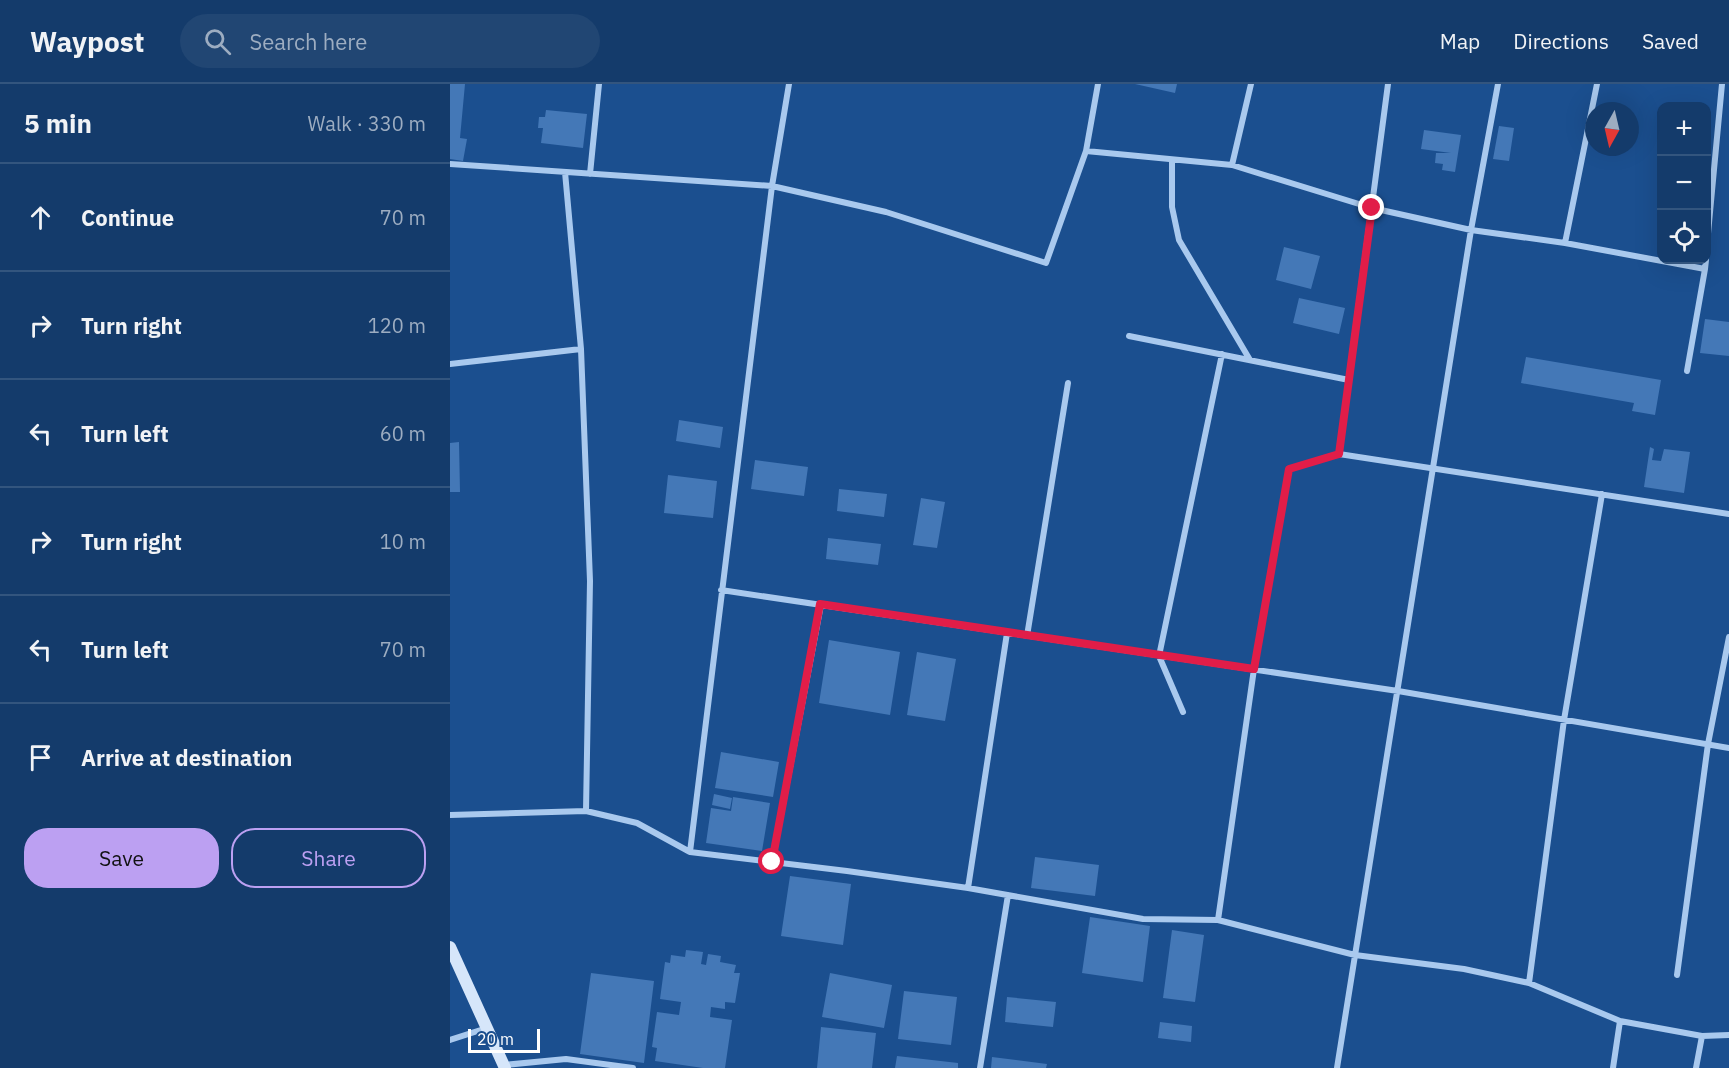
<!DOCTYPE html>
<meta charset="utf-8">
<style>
:root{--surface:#143b6b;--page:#214673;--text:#f1f3f6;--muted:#9dadc1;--line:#33557e;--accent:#bca0f2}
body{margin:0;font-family:"IBM Plex Sans",sans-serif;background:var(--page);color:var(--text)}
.controls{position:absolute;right:18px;top:18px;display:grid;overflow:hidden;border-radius:12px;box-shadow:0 6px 24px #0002}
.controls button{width:54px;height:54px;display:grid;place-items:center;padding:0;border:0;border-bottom:2px solid var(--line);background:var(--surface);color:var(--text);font:30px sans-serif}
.compass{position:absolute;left:1135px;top:18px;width:54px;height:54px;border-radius:50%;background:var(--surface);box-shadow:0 6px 24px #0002;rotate:188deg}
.scale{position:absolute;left:18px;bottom:15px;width:72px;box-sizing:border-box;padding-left:6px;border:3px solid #fff;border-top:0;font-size:16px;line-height:21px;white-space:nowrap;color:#fff;-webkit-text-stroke:4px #1b4f8f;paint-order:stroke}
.stop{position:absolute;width:18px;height:18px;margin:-14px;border:4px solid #e11d48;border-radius:50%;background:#fff}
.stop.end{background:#e11d48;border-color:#fff;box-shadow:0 2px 6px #0008}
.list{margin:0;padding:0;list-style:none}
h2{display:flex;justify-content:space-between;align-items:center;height:78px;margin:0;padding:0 24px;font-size:26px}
h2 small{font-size:20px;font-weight:400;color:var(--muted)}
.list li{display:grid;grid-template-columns:39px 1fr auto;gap:18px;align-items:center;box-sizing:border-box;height:108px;padding:0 24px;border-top:2px solid var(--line)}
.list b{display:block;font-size:22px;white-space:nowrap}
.list em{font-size:20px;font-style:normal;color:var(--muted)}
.actions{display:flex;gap:12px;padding:18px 24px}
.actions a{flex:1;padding:14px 0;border:2px solid var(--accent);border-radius:24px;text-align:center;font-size:21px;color:var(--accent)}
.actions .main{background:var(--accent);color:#111}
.icon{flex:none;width:33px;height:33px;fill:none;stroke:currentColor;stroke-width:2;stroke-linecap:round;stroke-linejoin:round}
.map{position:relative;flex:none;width:1279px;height:984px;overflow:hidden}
header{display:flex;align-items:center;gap:36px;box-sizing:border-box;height:84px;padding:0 30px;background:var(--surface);border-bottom:2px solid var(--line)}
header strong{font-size:28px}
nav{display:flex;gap:33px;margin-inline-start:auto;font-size:21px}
.search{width:420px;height:54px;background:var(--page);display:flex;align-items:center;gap:15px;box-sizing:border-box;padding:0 21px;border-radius:33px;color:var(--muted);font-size:22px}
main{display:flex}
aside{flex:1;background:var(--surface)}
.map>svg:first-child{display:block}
.building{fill:#4478b7}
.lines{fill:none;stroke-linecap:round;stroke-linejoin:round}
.street{stroke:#a9c9ee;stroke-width:6}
.secondary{stroke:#d6e6fa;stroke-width:12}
.route{stroke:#e11d48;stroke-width:8}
</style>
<header>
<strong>Waypost</strong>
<div class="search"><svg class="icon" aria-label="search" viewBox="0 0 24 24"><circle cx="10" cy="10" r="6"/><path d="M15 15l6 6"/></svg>Search here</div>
<nav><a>Map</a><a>Directions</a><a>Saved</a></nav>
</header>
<main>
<aside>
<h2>5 min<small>Walk · 330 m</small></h2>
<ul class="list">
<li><svg class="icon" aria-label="ahead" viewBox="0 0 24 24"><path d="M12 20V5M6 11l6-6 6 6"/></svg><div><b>Continue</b></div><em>70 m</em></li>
<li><svg class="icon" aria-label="right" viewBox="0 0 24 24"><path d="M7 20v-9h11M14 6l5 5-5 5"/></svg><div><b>Turn right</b></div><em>120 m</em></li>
<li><svg class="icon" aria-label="left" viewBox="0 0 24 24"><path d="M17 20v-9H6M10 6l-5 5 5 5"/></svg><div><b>Turn left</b></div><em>60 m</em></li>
<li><svg class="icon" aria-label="right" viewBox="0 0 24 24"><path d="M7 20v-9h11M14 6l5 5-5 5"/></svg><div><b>Turn right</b></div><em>10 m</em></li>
<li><svg class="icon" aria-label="left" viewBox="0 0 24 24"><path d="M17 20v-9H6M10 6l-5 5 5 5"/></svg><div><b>Turn left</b></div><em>70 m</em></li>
<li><svg class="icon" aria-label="arrive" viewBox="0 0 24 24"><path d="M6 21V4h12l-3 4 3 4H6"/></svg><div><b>Arrive at destination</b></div></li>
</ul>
<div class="actions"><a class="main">Save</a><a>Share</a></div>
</aside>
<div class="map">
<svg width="1279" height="984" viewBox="0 0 1279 984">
<rect width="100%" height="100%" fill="#1b4f8f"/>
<!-- building -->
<path class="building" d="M0 0H15L10 54 17 55 13 77 0 75Z
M685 0H727L725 9Z
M96 26 137 30 133 64 91 59 93 44H88L89 33H95Z
M1049 42 1064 44 1059 77 1043 75Z
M974 46 1011 51 1005 88 992 86 993 80 985 79 986 69H1001L971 65Z
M834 163 870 172 861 205 826 196Z
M849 214 895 224 889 250 843 239Z
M1255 235 1279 238V272L1250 269Z
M1076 273 1211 296 1205 331 1182 327 1184 319 1071 299Z
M229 336 273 343 270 364 226 357Z
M9 358 10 408H0V359Z
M1200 363 1204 365 1202 376 1211 377 1214 365 1240 368 1234 409 1194 403Z
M305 376 358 383 354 412 301 405Z
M218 391 267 397 263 434 214 429Z
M389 405 437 410 434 433 387 427Z
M471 414 495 418 487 464 463 461Z
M378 454 431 460 428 481 376 475Z
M379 556 450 568 440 631 369 619Z
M467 568 506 575 495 637 457 631Z
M271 668 329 678 323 713 265 704Z
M264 710 282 714 280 725 262 721Z
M283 713 320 719 312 767 256 759 261 724 281 727Z
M585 773 649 781 645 812 581 804Z
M340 792 401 800 393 861 331 852Z
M640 833 700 842 693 898 632 889Z
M722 846 754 851 745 918 713 914Z
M236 866 253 868 251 880 256 881 258 870 271 872 270 878 286 881 284 889H290L285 919 275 918V925L261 923 260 933 282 936 275 984H253L205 977 207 964 202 963 207 928 229 931 231 918 210 915 215 878 220 879 221 871 235 873Z
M141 889 204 897 194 979 130 970Z
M380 889 442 901 434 944 372 933Z
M454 907 507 913 501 961 448 955Z
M557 913 606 918 603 943 555 938Z
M710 938 742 942 741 958 708 954Z
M371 943 426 949 422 984H367Z
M447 972 508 979V984H445Z
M542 973 597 980 596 984H541Z"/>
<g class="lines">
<!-- street -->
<path class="street" d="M938 0 889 370 1279 430
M636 67 782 81 922 124 1021 146 1115 159 1255 185 1256 176
M722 77V123L729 156 800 276
M0 80 322 102 436 128 596 179 636 67 648 0
M782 81 801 0
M115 88 131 265 140 497 136 727
M140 90 149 0
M1115 159 1147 0
M1256 171 1272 0
M679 252 899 296
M0 280 131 265
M1237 287 1255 185
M271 506 948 607 1279 664
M577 552 618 299
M733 628 709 572 772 270
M0 731 136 727 187 739 240 768 397 787 518 804 693 835 768 836 905 871 1014 885 1079 899 1170 937 1252 952 1279 951
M240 768 322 102 339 0
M322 778 371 521
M518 804 557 549
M768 836 804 585 839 385 889 370
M1227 891 1258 660 1279 553
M1079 899 1114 636 1152 410
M0 956 37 944
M54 981 116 975 183 984
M530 984 558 811
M887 984 1021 146 1048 0
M1163 984 1170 937
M1246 984 1252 952"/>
<!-- secondary -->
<path class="secondary" d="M0 863 55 984"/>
</g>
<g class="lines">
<!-- route -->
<path class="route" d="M322 778 370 520 804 585 839 385 889 370 922 124"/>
</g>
</svg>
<div class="controls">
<button>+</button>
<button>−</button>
<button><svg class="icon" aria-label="locate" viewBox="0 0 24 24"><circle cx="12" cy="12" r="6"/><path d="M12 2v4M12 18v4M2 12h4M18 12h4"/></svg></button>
</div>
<svg class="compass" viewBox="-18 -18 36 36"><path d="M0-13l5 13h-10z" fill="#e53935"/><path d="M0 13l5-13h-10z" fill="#9dadc1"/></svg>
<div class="scale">20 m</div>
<div class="stop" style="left:322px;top:778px"></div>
<div class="stop end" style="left:922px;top:124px"></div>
</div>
</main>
